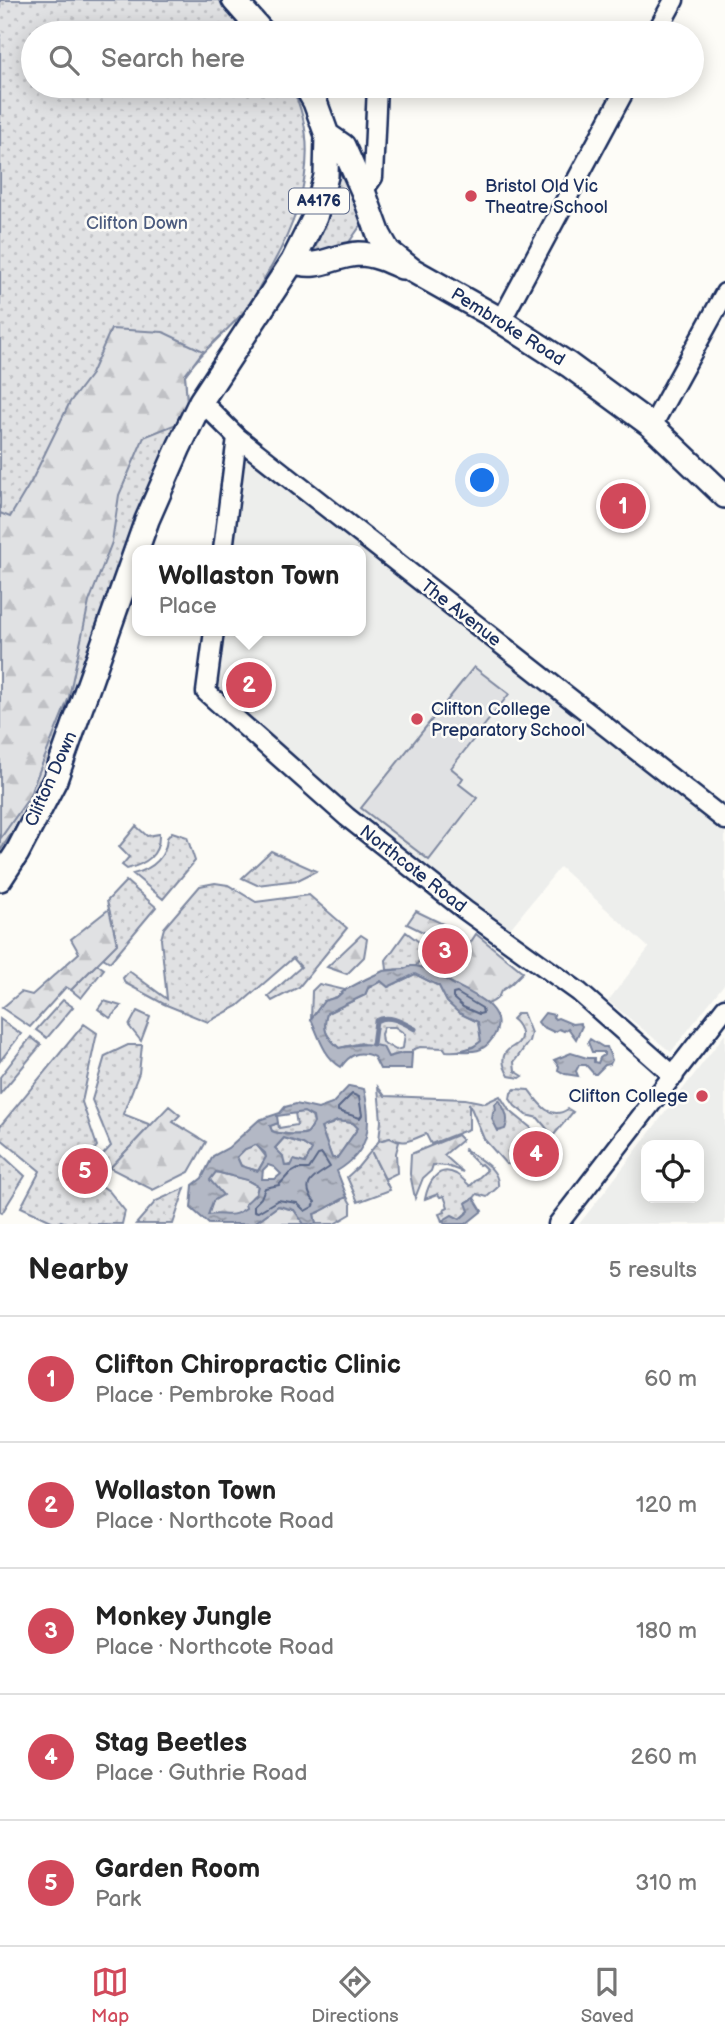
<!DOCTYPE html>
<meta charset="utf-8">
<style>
:root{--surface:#fff;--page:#f6f6f6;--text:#222;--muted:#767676;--line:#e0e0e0;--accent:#d1495b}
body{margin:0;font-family:"Balsamiq Sans",sans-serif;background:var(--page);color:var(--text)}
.controls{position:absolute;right:21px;bottom:21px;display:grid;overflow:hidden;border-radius:14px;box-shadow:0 4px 18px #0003}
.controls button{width:63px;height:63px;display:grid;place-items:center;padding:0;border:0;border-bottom:2px solid var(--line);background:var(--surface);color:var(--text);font:35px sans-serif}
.you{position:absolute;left:483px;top:481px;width:24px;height:24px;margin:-18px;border:5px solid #fff;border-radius:50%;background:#1a73e8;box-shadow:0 0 0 10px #1a73e833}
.badge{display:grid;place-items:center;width:46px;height:46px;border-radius:50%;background:var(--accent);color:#fff;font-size:23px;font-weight:700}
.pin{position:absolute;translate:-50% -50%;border:4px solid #fff;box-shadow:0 2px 7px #0006}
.popup{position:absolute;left:132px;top:545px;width:234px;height:91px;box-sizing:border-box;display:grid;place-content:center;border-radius:14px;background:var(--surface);filter:drop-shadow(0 2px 5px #0005);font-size:23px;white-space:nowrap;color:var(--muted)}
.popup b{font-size:26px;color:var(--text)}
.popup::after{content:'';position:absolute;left:50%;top:100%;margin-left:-14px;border:14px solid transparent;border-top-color:var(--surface)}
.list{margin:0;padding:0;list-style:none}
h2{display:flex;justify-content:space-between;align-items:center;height:91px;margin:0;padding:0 28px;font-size:30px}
h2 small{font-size:23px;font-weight:400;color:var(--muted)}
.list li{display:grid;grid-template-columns:46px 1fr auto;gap:21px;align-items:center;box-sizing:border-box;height:126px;padding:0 28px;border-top:2px solid var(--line)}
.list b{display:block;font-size:26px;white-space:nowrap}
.list p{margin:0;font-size:23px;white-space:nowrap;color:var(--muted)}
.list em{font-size:23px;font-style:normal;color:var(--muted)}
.icon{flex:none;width:38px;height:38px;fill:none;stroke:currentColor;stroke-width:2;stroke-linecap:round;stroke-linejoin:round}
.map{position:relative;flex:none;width:725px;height:1224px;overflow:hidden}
.search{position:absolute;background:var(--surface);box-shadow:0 4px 18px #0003;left:21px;right:21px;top:21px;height:77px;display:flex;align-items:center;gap:18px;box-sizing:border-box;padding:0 24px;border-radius:38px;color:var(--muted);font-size:26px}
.sheet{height:721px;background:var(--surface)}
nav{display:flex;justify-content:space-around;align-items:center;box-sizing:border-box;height:98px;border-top:2px solid var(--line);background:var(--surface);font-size:19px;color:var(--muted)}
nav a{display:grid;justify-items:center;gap:4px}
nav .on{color:var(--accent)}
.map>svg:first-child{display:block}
.built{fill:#edeeec;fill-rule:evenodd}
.green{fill:url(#green-dots);stroke:#7e88a0;stroke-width:2;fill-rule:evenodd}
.forest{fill:url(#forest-firs);stroke:#7e88a0;stroke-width:2}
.pitch{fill:#e0e1e3;stroke:#7e88a0;stroke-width:2}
.water{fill:url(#water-ripples);stroke:#76819c;stroke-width:2;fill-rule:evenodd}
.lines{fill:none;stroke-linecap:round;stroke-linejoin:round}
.shore{stroke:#586687;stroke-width:2}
.stream{stroke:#76819c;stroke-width:5}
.minor-casing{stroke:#1b2f5e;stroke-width:23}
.major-casing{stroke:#1b2f5e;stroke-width:28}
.minor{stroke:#fdfcf7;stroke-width:18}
.major{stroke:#fdfcf7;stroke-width:23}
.poi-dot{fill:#d1495b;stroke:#fdfcf7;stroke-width:2.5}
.labels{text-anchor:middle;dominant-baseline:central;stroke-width:5;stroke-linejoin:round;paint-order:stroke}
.shield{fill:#fdfcf7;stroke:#5f6c8c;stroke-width:2}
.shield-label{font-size:16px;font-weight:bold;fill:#1b2f5e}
.poi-label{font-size:18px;fill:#1b2f5e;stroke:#fdfcf7;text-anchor:start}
.park-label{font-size:18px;fill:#4c5c7f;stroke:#fdfcf7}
.street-label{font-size:18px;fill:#1b2f5e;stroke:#fdfcf7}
</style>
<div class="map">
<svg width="725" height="1224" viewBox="0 0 725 1224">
<defs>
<pattern id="green-dots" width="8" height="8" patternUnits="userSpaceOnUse" patternTransform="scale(1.75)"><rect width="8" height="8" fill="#e0e1e3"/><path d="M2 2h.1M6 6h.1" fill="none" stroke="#c0c1c5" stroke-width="1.8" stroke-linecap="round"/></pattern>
<pattern id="forest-firs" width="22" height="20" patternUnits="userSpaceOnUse" patternTransform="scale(1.75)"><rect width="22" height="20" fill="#e0e1e3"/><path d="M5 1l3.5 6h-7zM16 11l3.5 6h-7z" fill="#c0c1c5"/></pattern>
<pattern id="water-ripples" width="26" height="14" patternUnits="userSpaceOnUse" patternTransform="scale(1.75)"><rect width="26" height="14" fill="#b3b8c5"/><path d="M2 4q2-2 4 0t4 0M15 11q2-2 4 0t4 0" fill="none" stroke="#9196a3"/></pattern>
</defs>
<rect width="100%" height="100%" fill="#fdfcf7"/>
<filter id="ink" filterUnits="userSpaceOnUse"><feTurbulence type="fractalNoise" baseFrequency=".0143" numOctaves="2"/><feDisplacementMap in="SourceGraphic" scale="14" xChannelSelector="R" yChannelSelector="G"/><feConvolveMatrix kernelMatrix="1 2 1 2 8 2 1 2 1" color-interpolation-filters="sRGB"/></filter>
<g filter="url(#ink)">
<!-- built -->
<path class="built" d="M245 449 725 832V983L671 1052 608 1001 649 948 560 867 509 930 419 868 213 685 220 631H361V550H231Z
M725 1034V1224H579L602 1195ZM646 1145H699V1198H646Z"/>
<!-- green -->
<path class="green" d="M0 0H219L251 33H33V86H291C325 152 298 225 261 284 255 295 249 307 240 316 222 336 201 352 185 375L187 403 136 517 41 781 31 803 0 851Z
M341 170 345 172 363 222 345 248 313 253 329 215Z
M136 826 147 836 159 834C160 856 145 864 127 869L122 865 129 857 119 847Z
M172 832 187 837 195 861 163 899 133 874C152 869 166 858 167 838Z
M271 851 316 871 298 880 257 885 242 878Z
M126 881 156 907 110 962 103 958 117 943 107 901Z
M215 883 228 885 256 902 309 895 347 928 299 987 272 1001 268 996 301 967 293 958 238 1006 208 1022 164 1004 125 983 123 978 129 971 167 999 161 939 164 928 200 886Z
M406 932 427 948 416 966 404 969 387 970 386 960Z
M97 964 104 969 81 998 71 990Z
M415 974 439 986 447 1002 459 1013 478 1022 482 1041C470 1050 460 1052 446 1051L444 1048 420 1047 412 1050V1053H403L388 1057 361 1043 339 1048C326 1036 322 1030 327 1013L365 995 368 988 381 981 388 987ZM384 1027H395L405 1034 403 1048 396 1050 382 1042 381 1034Z
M319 984 345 990 337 997 324 1001 311 1019 312 991Z
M63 1000 73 1007 47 1038 36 1030Z
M104 1001 121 1006 110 1018 98 1009Z
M518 1013H523L531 1033 529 1041 514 1062 515 1071 523 1076 520 1078 509 1076C504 1068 500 1057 508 1050 511 1047 515 1046 518 1043 525 1035 519 1024 512 1019Z
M84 1024 97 1033 82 1102 97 1146 88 1158 98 1169 96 1182 109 1191 125 1211 122 1224H69L61 1221 58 1224 21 1207 40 1171 0 1138V1126Z
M31 1037 41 1045 0 1094V1077Z
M128 1045H142L139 1073 123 1114 151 1125 110 1168 98 1160 111 1146 92 1100 105 1056Z
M378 1087 385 1096 465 1099 485 1103 500 1096 509 1110 541 1136 543 1148C534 1161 522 1165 506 1164L484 1139 469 1103V1129L431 1144 426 1134C412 1140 404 1145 390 1138L379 1141 381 1121Z
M515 1089 529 1090C539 1104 550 1121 568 1109L573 1112 553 1136 538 1118 526 1115 515 1106 510 1099 511 1093Z
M304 1112 312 1117 314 1123C312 1126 310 1131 307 1133 301 1136 278 1134 272 1131L270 1126 278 1123 279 1128 297 1125 295 1113Z
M337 1121 353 1123 358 1128 337 1158H332L321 1127 332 1124Z
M284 1138 303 1144 313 1150 305 1163 284 1166 275 1148Z
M256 1144 266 1157 258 1171 241 1166 237 1157 245 1149Z
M465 1149C479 1160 500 1168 498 1187L487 1197 477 1194 474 1198 467 1202 469 1211 459 1219 452 1216 442 1221 439 1214 445 1212 444 1209 448 1207 444 1196 440 1197 438 1194 425 1199C428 1184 437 1164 456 1174 461 1177 466 1182 470 1186L487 1170 481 1164 479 1165 464 1150Z
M371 1151 390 1190 358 1202 347 1177 358 1167Z
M0 1153 25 1176 2 1213 0 1212Z
M185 1188 173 1224H136L156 1201Z"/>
<!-- forest -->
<path class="forest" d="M111 329 163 332 203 351 185 375 187 403 179 423 144 437 119 495 112 542 89 602 69 697 28 799 0 839V513L10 517 32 480 70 402 91 374Z
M109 909 117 944 71 990 66 987 30 1027 2 1008 21 992 32 995 79 953 71 939Z
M416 911 443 924 433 937 407 924Z
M476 934 523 972 511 984 501 991C499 998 495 1001 488 1004L447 980 455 961 459 960Z
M361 935 367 939 364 957 347 974 327 967Z
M137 1011 150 1017 141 1041 129 1026Z
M0 1019 21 1034 0 1061Z
M169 1106 180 1115 173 1122 206 1142 189 1172 153 1190 110 1168Z
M457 1135 462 1140 444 1155 463 1172 447 1166 433 1165 431 1171 423 1178 415 1198 410 1174 411 1154Z
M390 1138 399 1142 396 1153 397 1173 385 1179 371 1151 379 1141Z
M216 1172 247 1180 258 1186 256 1194C249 1198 251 1202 246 1208 236 1221 222 1212 208 1216L213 1201 209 1180Z
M347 1197 351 1204V1214L334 1224H316L314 1214C326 1210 335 1202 347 1197Z
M278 1206 294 1210 305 1224H253Z"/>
<!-- pitch -->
<path class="pitch" d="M474 667 509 694 451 768 463 778 459 784 477 798 429 860 361 808Z"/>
<!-- water -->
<path class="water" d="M411 966C425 965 439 976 451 983 470 993 513 1009 492 1039 483 1052 474 1052 459 1051L473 1047 481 1041 478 1022 459 1013 447 1002 439 986 415 974 388 987 381 981 368 988 365 995 327 1013C322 1030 326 1036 339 1048 355 1045 367 1042 383 1047L388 1057 403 1053H412L411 1069H380L374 1057C359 1050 350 1054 341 1067 324 1057 319 1037 311 1019L324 1001 337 997 345 990 366 979 383 971 404 969Z
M545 1013 554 1015 553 1017 555 1019 558 1018 572 1024 580 1023 582 1026 576 1039 568 1028 564 1031 559 1029 554 1032 541 1026 538 1022Z
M590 1039 603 1047H607L612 1060 610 1064 605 1065 596 1074H594L586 1065H579L576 1071 578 1076 565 1074 558 1070 559 1066 554 1060 571 1053 587 1058H594V1062L598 1063 600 1058 604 1055V1052H592L588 1042Z
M349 1086 364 1089C372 1124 371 1151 337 1171L347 1197C335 1202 326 1210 314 1214L316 1224H304L294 1210 278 1206 253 1224H209L191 1208 193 1185 202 1178 213 1156 228 1148 259 1120 280 1113 285 1107 296 1104 318 1109 332 1104ZM304 1112 313 1117 314 1123C312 1126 310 1131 307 1133 301 1136 278 1134 272 1131L270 1126 278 1123 277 1116ZM337 1121 353 1123 358 1128 337 1158H332L321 1128ZM284 1138 303 1144 312 1150 305 1163 294 1160 291 1166H285L283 1156 275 1148ZM256 1145 265 1153 266 1157 258 1171 241 1166 237 1157 245 1149ZM268 1165 274 1167 281 1174 275 1179H262L263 1170ZM216 1172 247 1180 258 1186 256 1194 245 1204 246 1208C229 1220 226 1212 208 1215L213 1201 223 1195 210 1180Z
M499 1100C505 1110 510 1118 505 1129L498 1131 492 1119 493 1113 496 1110 495 1104Z
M474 1198 482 1211 466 1224H445L442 1221 452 1215 460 1219 469 1211 466 1203Z"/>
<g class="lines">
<!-- shore -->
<path class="shore" d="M457 993 482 1008 483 1013 479 1014 463 1007 453 998V994Z
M352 1094 359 1097 362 1115 360 1118 338 1111V1108Z
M322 1154 330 1167C317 1176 298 1183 315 1202L314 1206 305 1211 297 1203 278 1200 258 1212 254 1211V1205L261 1198 265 1188 279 1185 289 1174 298 1169H309L318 1155Z"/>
<!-- stream -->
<path class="stream" d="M373 1044 376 1021C389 1014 402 1022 415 1029"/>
<!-- minor casing -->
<g class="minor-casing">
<path id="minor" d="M656 33 674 0
M363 191 373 177 377 86
M501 321 627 86
M201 401 237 437 725 820
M652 426 725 293
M223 550 237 437
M214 631 206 692 347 817 465 910 579 992 674 1076
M558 1224 725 1008"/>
</g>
<!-- major casing -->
<g class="major-casing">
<path id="major" d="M234 0 263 33
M327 135 343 146 363 191 379 235 388 251 412 270 492 315 569 365 652 426 725 496
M293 261C319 271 333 255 359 254 374 254 389 261 402 267
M0 879 17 853 55 780 147 520 179 447 201 401 293 261 315 217 326 176 327 135 315 102 306 86"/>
</g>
<!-- minor -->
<use href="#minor" class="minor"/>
<!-- major -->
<use href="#major" class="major"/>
</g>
</g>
<!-- markers -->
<g class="poi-dot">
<circle cx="471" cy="196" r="7"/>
<circle cx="417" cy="719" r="7"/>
<circle cx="702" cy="1096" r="7"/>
</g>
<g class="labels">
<!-- shield labels -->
<rect class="shield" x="289" y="188.5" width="60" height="25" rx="5"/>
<g class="shield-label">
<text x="319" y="201">A4176</text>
</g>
<!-- poi labels -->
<g class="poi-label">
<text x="485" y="186">Bristol Old Vic<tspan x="485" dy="21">Theatre School</tspan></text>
<text x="431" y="709">Clifton College<tspan x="431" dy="21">Preparatory School</tspan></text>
<text x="688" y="1096" text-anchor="end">Clifton College</text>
</g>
<!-- park labels -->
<g class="park-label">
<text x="137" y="223">Clifton Down</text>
</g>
<!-- street labels -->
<g class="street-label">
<text transform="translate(508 327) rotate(32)">Pembroke Road</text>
<text transform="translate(461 613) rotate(38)">The Avenue</text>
<text transform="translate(51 779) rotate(-66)">Clifton Down</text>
<text transform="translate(413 869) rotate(38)">Northcote Road</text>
</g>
</g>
</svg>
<div class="controls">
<button><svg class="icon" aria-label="locate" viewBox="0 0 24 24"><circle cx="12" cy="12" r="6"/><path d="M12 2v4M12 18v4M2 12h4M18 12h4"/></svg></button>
</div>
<div class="you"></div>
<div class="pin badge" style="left:623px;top:506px">1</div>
<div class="pin badge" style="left:249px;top:685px">2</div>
<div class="popup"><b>Wollaston Town</b>Place</div>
<div class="pin badge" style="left:445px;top:951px">3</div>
<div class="pin badge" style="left:536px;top:1154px">4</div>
<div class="pin badge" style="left:85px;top:1171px">5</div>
<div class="search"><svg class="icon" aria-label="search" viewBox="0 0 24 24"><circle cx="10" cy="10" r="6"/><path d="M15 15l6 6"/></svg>Search here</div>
</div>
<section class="sheet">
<h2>Nearby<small>5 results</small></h2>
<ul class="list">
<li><span class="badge">1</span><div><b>Clifton Chiropractic Clinic</b><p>Place · Pembroke Road</p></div><em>60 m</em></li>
<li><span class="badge">2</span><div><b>Wollaston Town</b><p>Place · Northcote Road</p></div><em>120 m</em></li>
<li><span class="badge">3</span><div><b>Monkey Jungle</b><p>Place · Northcote Road</p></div><em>180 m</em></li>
<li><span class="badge">4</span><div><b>Stag Beetles</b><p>Place · Guthrie Road</p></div><em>260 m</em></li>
<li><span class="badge">5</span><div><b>Garden Room</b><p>Park</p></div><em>310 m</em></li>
</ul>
</section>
<nav>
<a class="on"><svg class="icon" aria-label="map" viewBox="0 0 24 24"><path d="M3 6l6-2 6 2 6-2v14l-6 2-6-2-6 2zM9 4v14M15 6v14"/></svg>Map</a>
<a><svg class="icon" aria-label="directions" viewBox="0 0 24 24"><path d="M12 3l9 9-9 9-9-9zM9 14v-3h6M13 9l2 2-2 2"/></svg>Directions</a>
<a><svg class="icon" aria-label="saved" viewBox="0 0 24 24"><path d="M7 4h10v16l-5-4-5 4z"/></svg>Saved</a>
</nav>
